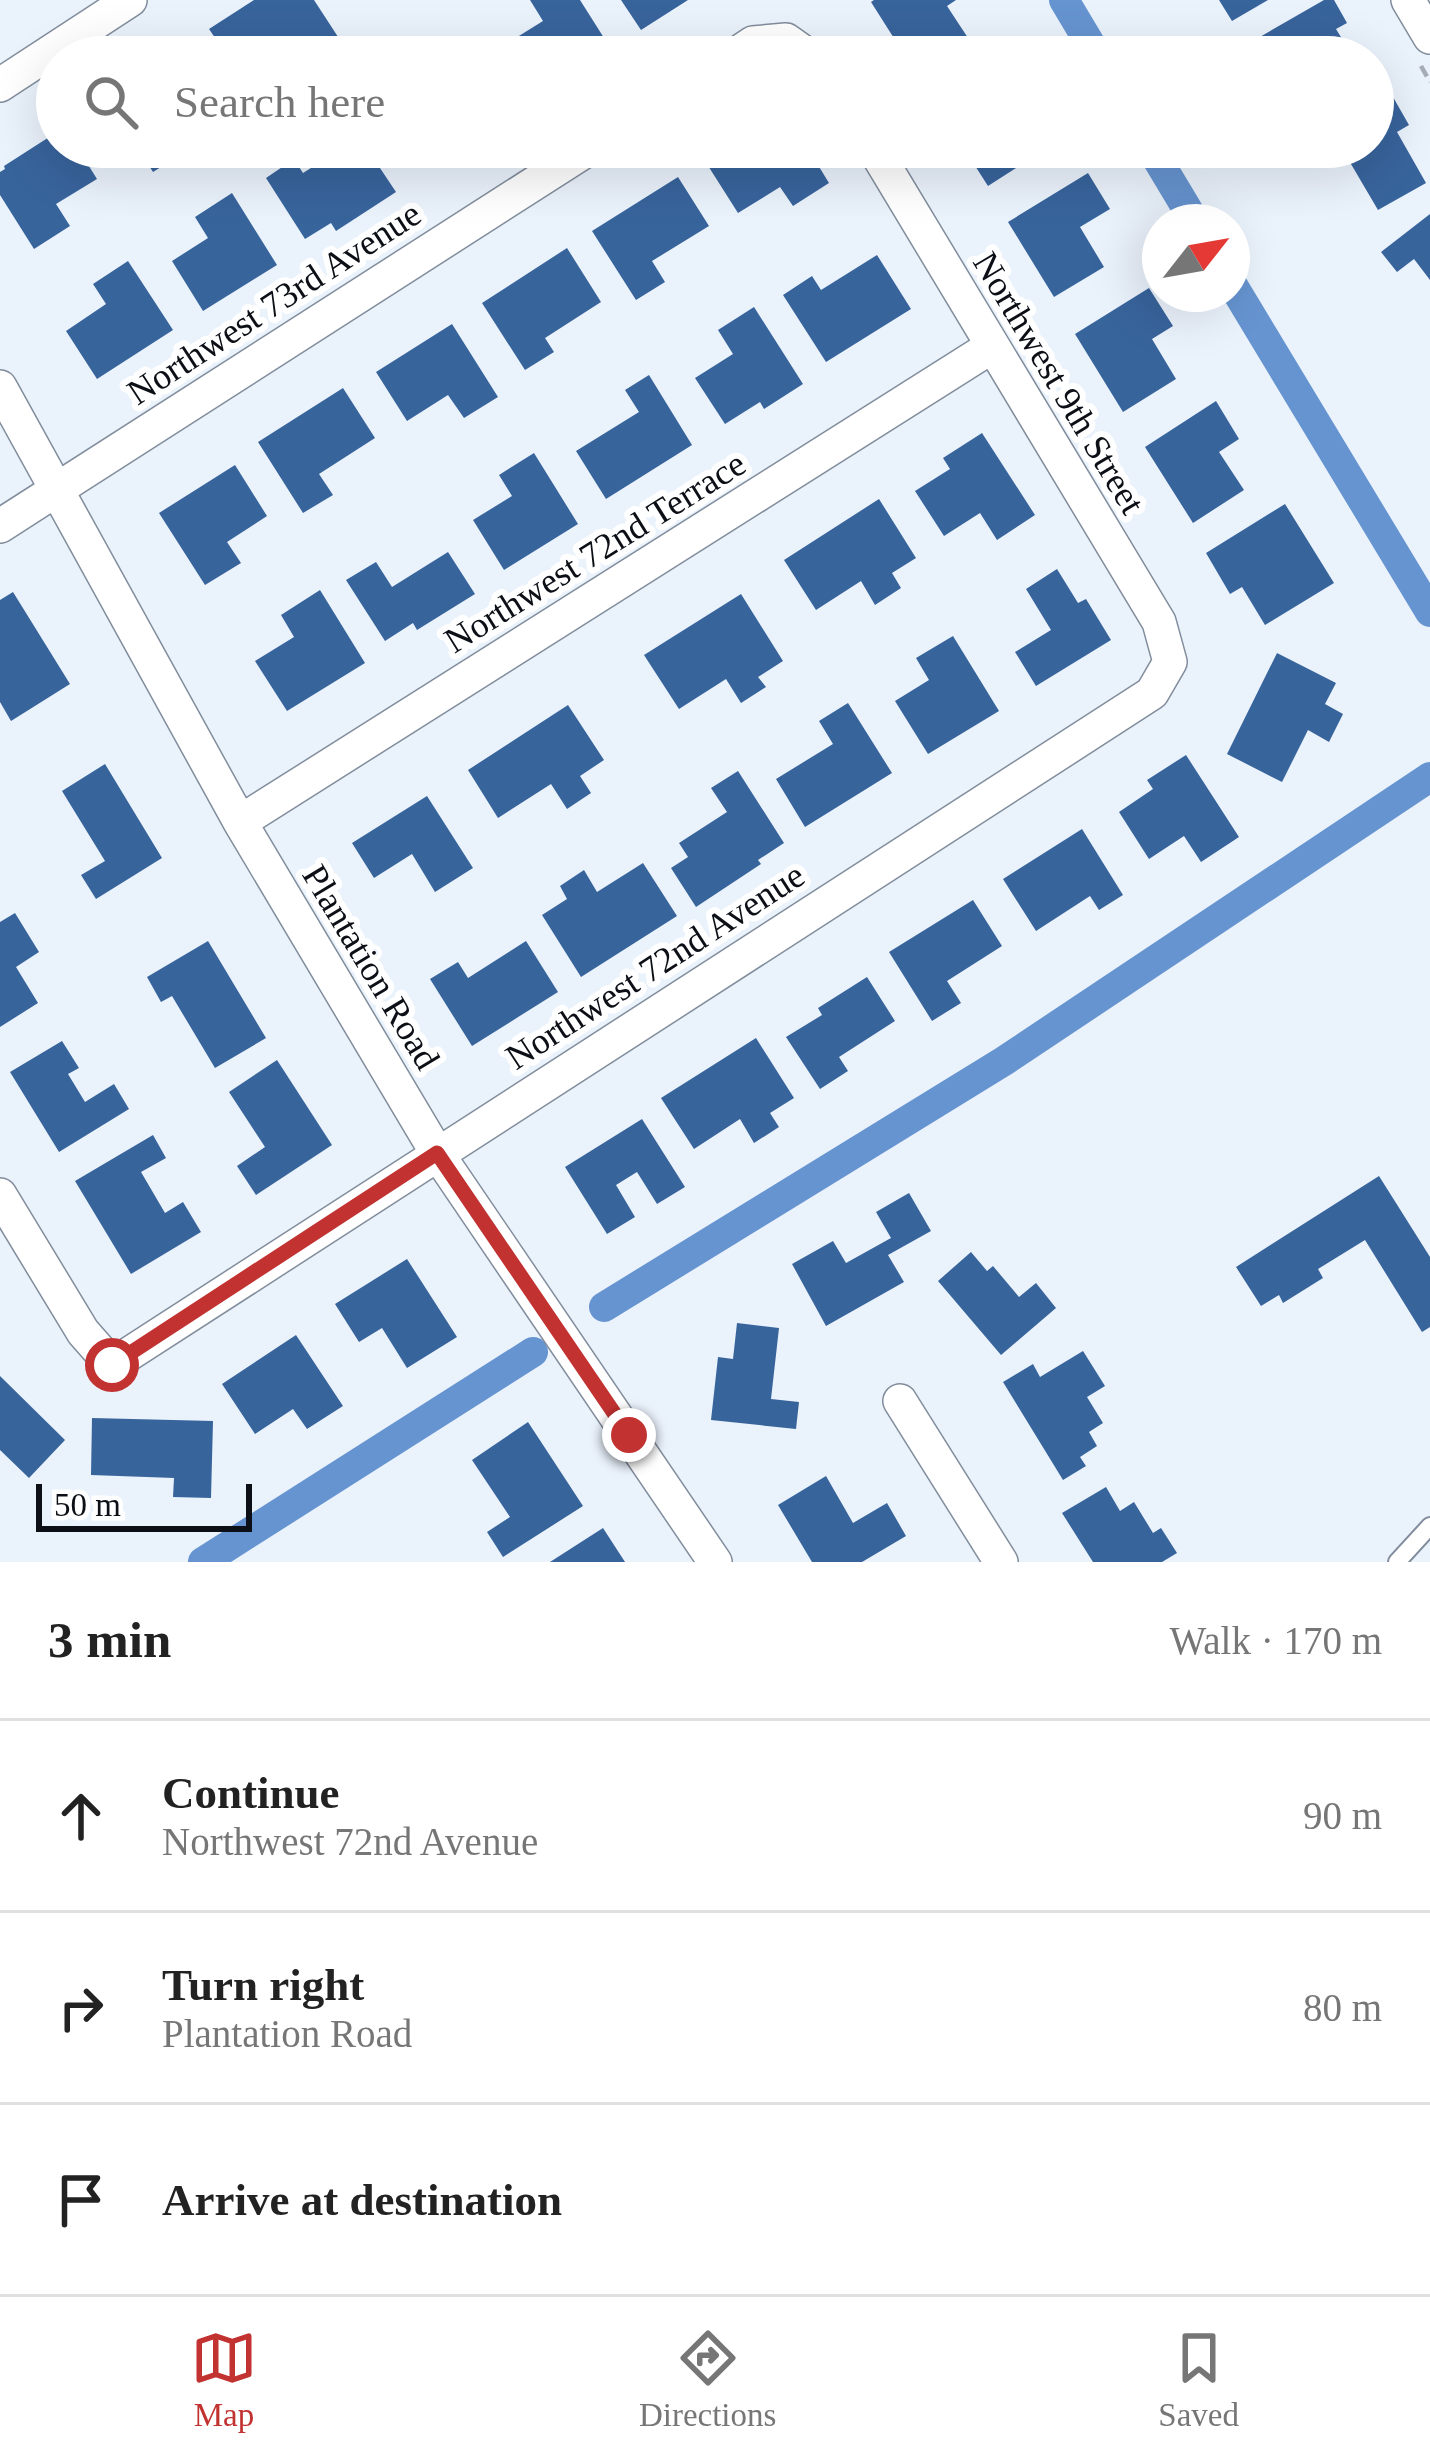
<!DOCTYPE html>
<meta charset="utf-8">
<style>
:root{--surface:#fff;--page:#f6f6f6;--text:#222;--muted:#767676;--line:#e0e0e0;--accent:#c13231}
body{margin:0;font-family:"Times New Roman",serif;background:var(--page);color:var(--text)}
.compass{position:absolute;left:1142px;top:204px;width:108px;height:108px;border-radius:50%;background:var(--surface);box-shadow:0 12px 48px #0002;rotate:59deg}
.scale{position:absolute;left:36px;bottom:30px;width:216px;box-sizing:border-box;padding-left:12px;border:6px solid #0c1016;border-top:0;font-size:33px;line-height:42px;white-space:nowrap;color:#0c1016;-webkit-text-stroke:9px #fff;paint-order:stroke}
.stop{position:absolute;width:36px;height:36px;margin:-27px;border:9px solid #c13231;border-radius:50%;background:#fff}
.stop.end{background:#c13231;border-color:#fff;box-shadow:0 3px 12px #0008}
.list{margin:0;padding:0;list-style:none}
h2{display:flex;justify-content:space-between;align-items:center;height:156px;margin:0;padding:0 48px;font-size:51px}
h2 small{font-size:39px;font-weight:400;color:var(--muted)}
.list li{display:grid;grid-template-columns:78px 1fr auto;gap:36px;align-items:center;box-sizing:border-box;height:192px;padding:0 48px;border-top:3px solid var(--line)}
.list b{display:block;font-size:45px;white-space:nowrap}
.list p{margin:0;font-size:39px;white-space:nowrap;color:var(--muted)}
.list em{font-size:39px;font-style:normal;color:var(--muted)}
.icon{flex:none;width:66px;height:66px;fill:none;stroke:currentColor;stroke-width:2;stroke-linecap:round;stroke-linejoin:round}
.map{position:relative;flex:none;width:1430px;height:1562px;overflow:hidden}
.search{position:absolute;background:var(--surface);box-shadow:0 12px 48px #0002;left:36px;right:36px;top:36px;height:132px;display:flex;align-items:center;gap:30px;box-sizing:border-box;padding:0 42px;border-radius:66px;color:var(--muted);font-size:45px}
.sheet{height:732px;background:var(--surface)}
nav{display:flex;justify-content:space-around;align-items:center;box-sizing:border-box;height:168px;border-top:3px solid var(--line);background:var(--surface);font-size:33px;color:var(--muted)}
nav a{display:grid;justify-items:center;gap:6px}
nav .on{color:var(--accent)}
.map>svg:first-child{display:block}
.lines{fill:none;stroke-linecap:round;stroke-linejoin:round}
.canal{stroke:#6694d0;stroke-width:30}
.building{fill:#38649c}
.service-casing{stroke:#818d9c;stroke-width:20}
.minor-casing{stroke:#818d9c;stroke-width:36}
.path{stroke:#a6adb5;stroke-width:4.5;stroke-dasharray:12 6;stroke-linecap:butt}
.service{stroke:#fff;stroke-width:16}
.minor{stroke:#fff;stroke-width:33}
.route{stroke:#c13231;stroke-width:15}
.labels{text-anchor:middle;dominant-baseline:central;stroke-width:12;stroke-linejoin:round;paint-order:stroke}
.street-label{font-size:36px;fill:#0c1016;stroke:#fff}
</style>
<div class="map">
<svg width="1430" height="1562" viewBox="0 0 1430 1562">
<rect width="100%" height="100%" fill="#eaf2fc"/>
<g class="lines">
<!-- canal -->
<path class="canal" d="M1064 0 1098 57
M1150 147 1195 222
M1232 284 1430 612
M604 1307 1004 1061 1430 777
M203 1562 533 1352"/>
</g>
<!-- building -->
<path class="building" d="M254 0H314L342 43 320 57H311L300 40 273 57H228L209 29Z
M530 0H580L611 49 599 57H507L501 47 543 21Z
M621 0H688L641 30Z
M874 0H956L947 6 972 44 951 57H915L904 39 897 43 871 2Z
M1219 0H1268L1232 21Z
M1324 0H1334L1347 23 1336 29 1353 57H1291L1288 51 1278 57H1268L1258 38Z
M1393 97 1409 125 1397 132 1426 183 1378 210 1341 147H1373V109Z
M57 132V147H77L97 179 56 204 70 226 34 249 0 195V172L5 169 4 166Z
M137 147H193L153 172Z
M344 147H366L396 192 336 231 331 223 305 239 266 178 294 159 303 173Z
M411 147H456L424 168Z
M727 147H807L829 183 793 206 780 187 738 213 705 161Z
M963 147H1032L1036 155 988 186Z
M1088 173 1110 209 1080 227 1104 267 1054 297 1008 222Z
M678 177 709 226 652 261 665 282 636 300 592 231Z
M232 193 277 265 203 311 172 261 208 238 195 217Z
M1430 214V280L1414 259 1397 272 1381 252Z
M567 248 601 302 545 338 554 352 525 370 482 303Z
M877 255 911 309 826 362 783 295 812 276 821 290Z
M128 261 173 330 97 379 66 331 106 304 93 284Z
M1149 288 1173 326 1152 339 1176 379 1123 412 1075 334Z
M754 307 803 384 764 409 760 402 725 424 695 378 733 354 718 330Z
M452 324 498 397 464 418 448 395 407 421 376 372Z
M649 375 692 445 606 499 576 451 639 412 625 390Z
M343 388 375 438 319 474 333 495 303 513 258 442Z
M1216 401 1239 439 1219 452 1244 490 1193 523 1145 447Z
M982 433 1035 515 997 540 980 513 944 536 915 491 950 469 943 458Z
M534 453 578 524 504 570 473 520 512 496 499 475Z
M235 465 267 516 227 542 241 563 205 585 159 513Z
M879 499 916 558 892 573 901 588 875 605 861 581 816 610 784 560Z
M1285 504 1334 583 1265 625 1242 587 1230 594 1206 553Z
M448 552 475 594 417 630 413 623 385 641 346 580 376 562 392 587Z
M1057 569 1078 603 1086 599 1111 640 1036 686 1015 652 1051 630 1026 589Z
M320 590 365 663 287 711 255 661 294 637 281 615Z
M13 592 70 684 11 721 0 702V600Z
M741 594 783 661 758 677 766 687 741 703 726 679 679 709 644 655Z
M953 636 999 711 928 754 895 701 929 680 916 658Z
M1277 653 1336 683 1325 704 1343 714 1329 742 1308 730 1282 782 1227 754Z
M848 703 892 773 805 827 776 779 833 744 819 721Z
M568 705 604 760 580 776 591 793 567 809 551 784 498 818 468 770Z
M1186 755 1239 837 1201 862 1184 836 1149 859 1119 812 1153 789 1147 780Z
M105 764 162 858 96 899 81 875 105 861 62 791Z
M738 771 784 843 758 860 761 864 696 907 671 868 688 857 679 843 727 812 711 788Z
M427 796 473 868 435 892 412 854 374 878 352 843Z
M1082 829 1123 895 1099 910 1090 896 1036 931 1003 879Z
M643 863 677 916 581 977 542 915 567 899 560 886 584 870 597 892Z
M973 900 1002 946 947 981 961 1003 932 1021 889 952Z
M15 913 39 952 16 967 38 1003 0 1027V922Z
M208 941 266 1038 215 1068 172 996 161 1002 147 977Z
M526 941 558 992 472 1046 430 979 458 962 468 978Z
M867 977 895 1021 839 1057 848 1071 820 1089 786 1037 822 1015 818 1008Z
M756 1038 794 1098 770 1113 779 1127 754 1143 740 1119 694 1149 661 1098Z
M62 1041 79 1068 68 1074 85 1102 114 1084 129 1109 59 1152 10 1072Z
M277 1060 332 1145 256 1195 237 1166 265 1147 229 1092Z
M642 1119 685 1187 657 1204 637 1172 616 1185 635 1217 607 1234 565 1167Z
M153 1135 166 1158 141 1172 165 1213 183 1202 201 1232 131 1274 75 1181Z
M1379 1176 1430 1257V1327L1422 1332 1365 1240 1318 1269 1323 1278 1283 1303 1279 1295 1261 1306 1236 1267Z
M909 1193 931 1231 888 1255 904 1282 826 1326 792 1264 833 1241 846 1263 891 1238 876 1212Z
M971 1252 987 1271 993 1266 1019 1297 1036 1283 1056 1308 1001 1355 938 1281Z
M407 1259 457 1337 407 1368 382 1328 359 1342 335 1304Z
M737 1323 779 1328 771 1399 799 1402 796 1429 711 1420 718 1357 733 1359Z
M296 1335 343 1406 307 1429 293 1409 255 1434 222 1384Z
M1083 1351 1105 1386 1087 1397 1103 1423 1089 1432 1097 1446 1080 1457 1086 1466 1063 1480 1003 1382 1033 1364 1040 1377Z
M0 1376 65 1440 29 1478 0 1450Z
M92 1418 213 1421 211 1498 173 1497 174 1478 91 1475Z
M528 1422 583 1506 503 1557 487 1532 510 1517 472 1460Z
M826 1476 853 1523 887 1503 906 1536 862 1562H812L778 1505Z
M1106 1487 1120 1511 1134 1502 1153 1533 1161 1528 1177 1553 1162 1562H1093L1062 1513Z
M603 1528 625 1562H550Z"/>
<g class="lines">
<!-- service casing -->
<g class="service-casing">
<path id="service" d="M1397 1562 1430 1526"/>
</g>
<!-- minor casing -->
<g class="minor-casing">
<path id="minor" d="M1408 0 1430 37
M732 57 753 43 786 40 810 57
M0 85 130 0
M0 387 240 822 437 1153 715 1562
M0 526 591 147
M240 822 991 347
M0 1195 83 1332 112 1365 1152 693 1170 662 1159 622 873 147
M900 1401 1001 1562"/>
</g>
<!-- path -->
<path class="path" d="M1421 66 1430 82"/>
<!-- service -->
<use href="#service" class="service"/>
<!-- minor -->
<use href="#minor" class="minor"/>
</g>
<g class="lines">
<!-- route -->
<path class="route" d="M112 1365 437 1153 629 1435"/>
</g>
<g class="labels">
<!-- street labels -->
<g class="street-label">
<text transform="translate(274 303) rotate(-33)">Northwest 73rd Avenue</text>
<text transform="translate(1059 383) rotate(59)">Northwest 9th Street</text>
<text transform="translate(595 552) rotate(-32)">Northwest 72nd Terrace</text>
<text transform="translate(655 966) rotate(-33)">Northwest 72nd Avenue</text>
<text transform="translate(371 967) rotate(59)">Plantation Road</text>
</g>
</g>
</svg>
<svg class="compass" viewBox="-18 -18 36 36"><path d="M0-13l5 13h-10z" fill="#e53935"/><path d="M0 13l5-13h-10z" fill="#767676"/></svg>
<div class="scale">50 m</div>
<div class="stop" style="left:112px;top:1365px"></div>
<div class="stop end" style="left:629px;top:1435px"></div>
<div class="search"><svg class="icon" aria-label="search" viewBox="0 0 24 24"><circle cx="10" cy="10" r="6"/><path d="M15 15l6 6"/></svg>Search here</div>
</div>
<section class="sheet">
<h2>3 min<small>Walk · 170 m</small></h2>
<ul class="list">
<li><svg class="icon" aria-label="ahead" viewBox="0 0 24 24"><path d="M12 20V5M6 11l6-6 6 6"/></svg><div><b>Continue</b><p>Northwest 72nd Avenue</p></div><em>90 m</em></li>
<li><svg class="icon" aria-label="right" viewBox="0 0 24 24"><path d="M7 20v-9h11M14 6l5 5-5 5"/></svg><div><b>Turn right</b><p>Plantation Road</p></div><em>80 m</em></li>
<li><svg class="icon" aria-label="arrive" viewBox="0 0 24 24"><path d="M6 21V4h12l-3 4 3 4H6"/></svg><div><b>Arrive at destination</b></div></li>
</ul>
</section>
<nav>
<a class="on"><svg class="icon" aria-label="map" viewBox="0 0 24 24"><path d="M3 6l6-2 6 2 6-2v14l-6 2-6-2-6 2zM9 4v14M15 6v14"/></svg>Map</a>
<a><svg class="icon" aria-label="directions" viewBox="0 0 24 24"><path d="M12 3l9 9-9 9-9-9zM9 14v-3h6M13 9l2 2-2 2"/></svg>Directions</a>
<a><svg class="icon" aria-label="saved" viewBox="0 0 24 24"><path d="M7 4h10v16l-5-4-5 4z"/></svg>Saved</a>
</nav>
